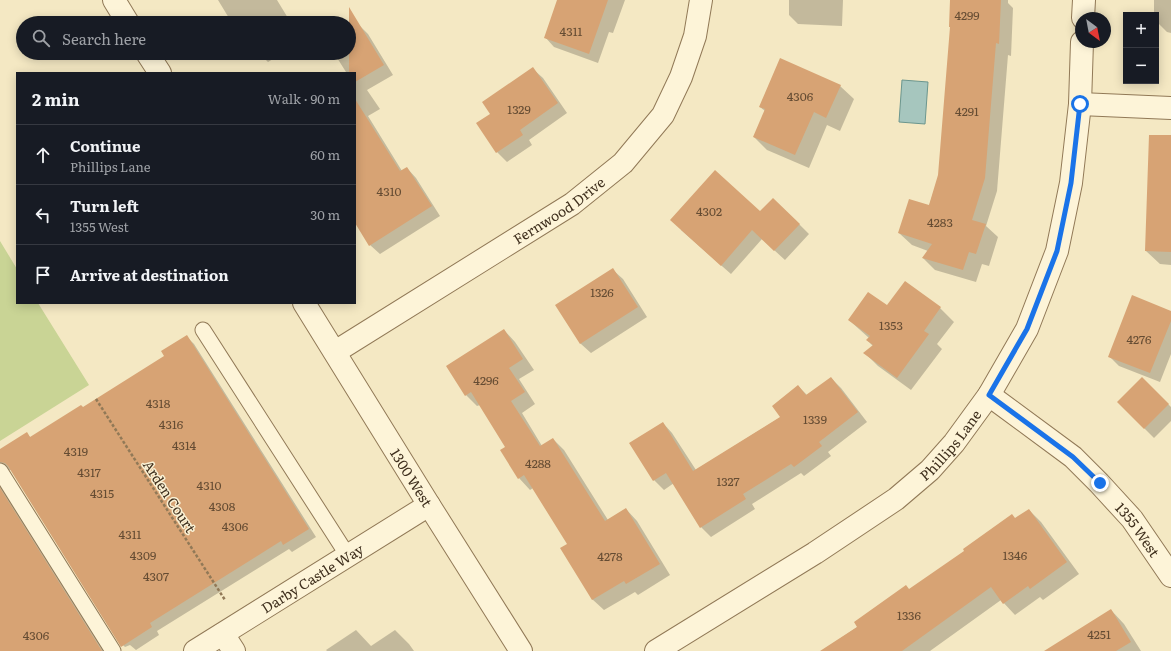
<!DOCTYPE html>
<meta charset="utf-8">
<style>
:root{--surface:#171b24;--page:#242831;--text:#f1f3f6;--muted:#9ea1a6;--line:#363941}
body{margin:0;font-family:Literata,serif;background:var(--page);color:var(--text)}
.controls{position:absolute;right:12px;top:12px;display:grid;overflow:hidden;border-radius:0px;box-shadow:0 2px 10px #0003}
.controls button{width:36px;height:36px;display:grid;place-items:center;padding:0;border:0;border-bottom:1px solid var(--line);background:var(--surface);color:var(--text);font:20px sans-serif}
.compass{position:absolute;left:1075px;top:12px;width:36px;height:36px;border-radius:50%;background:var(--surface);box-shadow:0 2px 10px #0003;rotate:148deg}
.stop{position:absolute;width:12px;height:12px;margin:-9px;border:3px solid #1a73e8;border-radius:50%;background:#fff}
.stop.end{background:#1a73e8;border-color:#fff;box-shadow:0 1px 4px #0008}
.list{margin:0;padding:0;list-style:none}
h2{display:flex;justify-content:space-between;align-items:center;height:52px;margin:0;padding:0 16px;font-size:17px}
h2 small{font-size:13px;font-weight:400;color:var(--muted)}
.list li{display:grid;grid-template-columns:26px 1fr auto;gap:12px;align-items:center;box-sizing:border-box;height:60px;padding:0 16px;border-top:1px solid var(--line)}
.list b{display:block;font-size:15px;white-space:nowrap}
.list p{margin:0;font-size:13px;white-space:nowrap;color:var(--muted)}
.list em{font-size:13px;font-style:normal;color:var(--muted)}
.icon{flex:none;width:22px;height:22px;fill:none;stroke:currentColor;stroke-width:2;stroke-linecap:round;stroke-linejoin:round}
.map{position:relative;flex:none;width:1171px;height:651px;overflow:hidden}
.search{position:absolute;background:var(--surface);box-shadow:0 2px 10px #0003;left:16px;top:16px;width:340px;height:44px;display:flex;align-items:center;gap:10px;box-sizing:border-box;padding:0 14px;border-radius:22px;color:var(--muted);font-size:15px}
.panel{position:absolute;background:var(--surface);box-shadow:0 2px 10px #0003;left:16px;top:72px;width:340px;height:232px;border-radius:0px}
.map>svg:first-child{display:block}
.green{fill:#c9d495}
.water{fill:#a6c6be;stroke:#6b968e}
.shadow{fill:#0003}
.building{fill:#d7a374}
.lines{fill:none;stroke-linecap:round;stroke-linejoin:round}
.service-casing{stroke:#917957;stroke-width:17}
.minor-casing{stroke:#917957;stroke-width:24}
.tertiary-casing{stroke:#917957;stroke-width:24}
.path{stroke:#917957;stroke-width:2.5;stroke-dasharray:3 2;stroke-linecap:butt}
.service{stroke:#fdf4d8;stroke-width:15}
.minor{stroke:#fdf4d8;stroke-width:22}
.tertiary{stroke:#fdf4d8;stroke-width:22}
.route{stroke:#1a73e8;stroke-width:5}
.labels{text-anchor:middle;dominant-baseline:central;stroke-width:3;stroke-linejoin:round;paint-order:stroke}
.number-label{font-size:12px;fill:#654c33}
.street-label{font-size:14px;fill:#3f2f1d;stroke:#faf1d4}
</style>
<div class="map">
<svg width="1171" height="651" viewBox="0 0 1171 651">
<rect width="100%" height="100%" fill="#f4e8c3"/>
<!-- green -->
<path class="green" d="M0 241 17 269V303H38L89 385 0 441Z"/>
<!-- water -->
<path class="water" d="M902 80 928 82 925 124 899 122Z"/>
<!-- shadow -->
<path class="shadow" d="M218 0H277L291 23H232Z
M558 0H625L613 33 609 32 598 63 554 47 545 37Z
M789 0H843L842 26 798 24 789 15Z
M951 0H1008V3L1013 8 1011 56 1008 55 997 191 986 226 998 237 989 266 982 264 976 282 935 270 923 258 928 251 912 245 899 233 929 206 939 175 951 28 950 27Z
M1154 0H1171V33L1167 32 1156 21V15H1154Z
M358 24 368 34 393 75 367 90 380 109 368 116 402 171 407 168 416 178 440 216 380 254 370 245 355 221V73H344L346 72 334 53H349V30Z
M259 53H283L268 62Z
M533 69 543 78 567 113 529 140 532 145 507 162 497 152 491 114Z
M840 86 854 99 840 131 827 125 809 168 767 150 754 137 765 111 760 107Z
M1171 177V265L1160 264 1146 251Z
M761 212 799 224 809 234 785 260 762 239 731 274 681 230Z
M613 270 623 279 647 317 591 353 581 344 557 306Z
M905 282 940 308 954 322 937 344 942 349 911 390 878 366 865 353 873 346 867 340 869 338 849 320 887 307Z
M1171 312V354L1160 382 1119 366 1109 356Z
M504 330 515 342 534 370 519 379 535 404 522 413 542 446 553 439 564 450 608 520 626 509 637 521 670 575 638 595 635 592 604 610 592 599 568 544 533 488 530 490 519 478 502 450 507 447 480 405 477 406 466 395Z
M186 336 194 344 316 537 292 552 289 549 157 631 159 635 136 650 130 645 125 647 117 639 11 470 4 471 0 475V450L27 434 31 438 83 408 166 356Z
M831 378 841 388 867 422 828 452 831 456 804 476 801 473 752 504 755 509 711 537 701 527 674 483 664 490 654 480 663 423 672 433 696 470 781 417 798 386 808 396Z
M1142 378 1171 407V421L1154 438 1118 402Z
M0 484 104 651H0Z
M1029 510 1041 522 1079 574 1043 600 1040 597 1015 615 1001 600 930 651H822Z
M1111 610 1124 624 1141 651H1055Z
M356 630 371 646 395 630 409 644 414 651H327L326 650Z"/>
<!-- building -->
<path class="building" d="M557 0H608L589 54 544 38Z
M950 0H1001L999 44 996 43 985 178 972 220 986 224 976 254 969 252 963 270 922 258 932 244 898 233 909 199 929 205 938 175 950 27H949Z
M349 7 384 65 355 82V73H349Z
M780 58 841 85 826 118 814 112 795 155 753 137 765 109 759 107Z
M533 67 558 103 520 130 523 135 496 153 476 123 490 114 482 102Z
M355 99 400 171 407 167 432 206 369 246 355 223Z
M1149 135H1171V252L1145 251Z
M715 170 760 211 773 198 800 224 774 251 752 230 721 266 670 220Z
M613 268 638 307 580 344 555 305Z
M905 281 941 307 924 331 929 334 897 378 863 353 873 345 866 340 870 336 848 320 868 292 887 305Z
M1132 295 1171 311V321L1150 373 1108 357Z
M504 329 523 359 509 368 525 392 511 401 540 446 553 438 605 521 626 508 660 564 626 584 624 581 592 600 560 548 567 544 524 475 518 479 500 450 505 447 471 392 465 396 446 366Z
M187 335 309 529 283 545 281 541 150 623 152 627 121 647 8 466 5 463 0 462V449L27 432 30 437 81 405 83 407 164 356 161 351Z
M831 377 858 412 819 442 822 446 794 467 791 464 743 494 746 499 700 528 666 473 653 481 629 443 663 422 693 471 780 417 772 406 798 385 806 395Z
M1142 377 1169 404 1144 429 1117 402Z
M0 488 102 651H0Z
M1029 509 1067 562 1030 589 1028 586 1003 604 991 587 902 651H820L857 627 854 622 906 585 909 589 964 551 963 549 1012 514 1015 518Z
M1111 609 1131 642 1116 651H1044Z"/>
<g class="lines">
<!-- service casing -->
<g class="service-casing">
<path id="service" d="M203 330 348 556
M0 471 113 651"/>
</g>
<!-- minor casing -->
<g class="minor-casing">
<g id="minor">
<path d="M1083 18 1084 0"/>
<path d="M1080 104 1171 108"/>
<path id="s1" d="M335 352 572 204 623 163 663 115 681 77 695 36 701 0"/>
<path id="s2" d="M989 395 1073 457 1099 483 1132 519 1171 576"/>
<path d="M223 634 234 651"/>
<path id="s3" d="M195 651 429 505"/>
<path id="s4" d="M656 651 815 553 896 499 930 470 954 443 989 395 1027 329 1057 251 1071 183 1080 104 1082 42"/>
</g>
</g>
<!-- tertiary casing -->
<g class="tertiary-casing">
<g id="tertiary">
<path d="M114 0 128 23"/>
<path d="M147 53 160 73"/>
<path id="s5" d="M304 303 429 505 521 651"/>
</g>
</g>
<!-- path -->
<path class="path" d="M96 399 225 600"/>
<!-- service -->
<use href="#service" class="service"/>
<!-- minor -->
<use href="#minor" class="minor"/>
<!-- tertiary -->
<use href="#tertiary" class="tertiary"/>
</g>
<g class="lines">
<!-- route -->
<path class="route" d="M1080 104 1071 183 1057 251 1027 329 989 395 1073 457 1100 483"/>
</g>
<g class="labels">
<!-- number labels -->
<g class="number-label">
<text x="967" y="15">4299</text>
<text x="571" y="31">4311</text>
<text x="800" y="96">4306</text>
<text x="519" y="109">1329</text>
<text x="967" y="111">4291</text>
<text x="389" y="191">4310</text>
<text x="709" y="211">4302</text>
<text x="940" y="222">4283</text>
<text x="602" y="292">1326</text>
<text x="891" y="325">1353</text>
<text x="1139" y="339">4276</text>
<text x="486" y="380">4296</text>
<text x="158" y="403">4318</text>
<text x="815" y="419">1339</text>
<text x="171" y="424">4316</text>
<text x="184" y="445">4314</text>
<text x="76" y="451">4319</text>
<text x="538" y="463">4288</text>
<text x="89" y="472">4317</text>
<text x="728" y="481">1327</text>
<text x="209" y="485">4310</text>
<text x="102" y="493">4315</text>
<text x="222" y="506">4308</text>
<text x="235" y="526">4306</text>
<text x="130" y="534">4311</text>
<text x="143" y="555">4309</text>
<text x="1015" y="555">1346</text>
<text x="610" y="556">4278</text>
<text x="156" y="576">4307</text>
<text x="909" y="615">1336</text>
<text x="1099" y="634">4251</text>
<text x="36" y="635">4306</text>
</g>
<!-- street labels -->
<g class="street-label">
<text stroke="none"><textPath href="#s1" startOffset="265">Fernwood Drive</textPath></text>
<text stroke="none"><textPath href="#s4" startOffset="361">Phillips Lane</textPath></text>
<text stroke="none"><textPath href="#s5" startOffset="205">1300 West</textPath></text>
<text transform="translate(170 496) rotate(57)">Arden Court</text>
<text stroke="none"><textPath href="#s2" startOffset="202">1355 West</textPath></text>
<text stroke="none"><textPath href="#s3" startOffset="138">Darby Castle Way</textPath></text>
</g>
</g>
</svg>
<div class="controls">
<button>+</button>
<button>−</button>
</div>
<svg class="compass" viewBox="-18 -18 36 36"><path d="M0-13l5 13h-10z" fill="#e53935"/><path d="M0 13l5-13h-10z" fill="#9ea1a6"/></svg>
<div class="stop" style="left:1080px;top:104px"></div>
<div class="stop end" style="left:1100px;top:483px"></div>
<div class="search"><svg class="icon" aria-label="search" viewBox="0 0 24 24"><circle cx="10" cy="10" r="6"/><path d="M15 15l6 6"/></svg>Search here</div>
<section class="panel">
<h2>2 min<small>Walk · 90 m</small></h2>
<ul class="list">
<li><svg class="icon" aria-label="ahead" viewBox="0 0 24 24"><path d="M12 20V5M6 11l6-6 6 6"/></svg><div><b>Continue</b><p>Phillips Lane</p></div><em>60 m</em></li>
<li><svg class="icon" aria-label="left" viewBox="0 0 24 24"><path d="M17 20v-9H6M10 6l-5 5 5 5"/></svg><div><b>Turn left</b><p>1355 West</p></div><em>30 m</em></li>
<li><svg class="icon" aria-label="arrive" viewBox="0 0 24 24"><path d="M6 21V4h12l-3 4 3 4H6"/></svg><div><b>Arrive at destination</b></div></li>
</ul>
</section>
</div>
